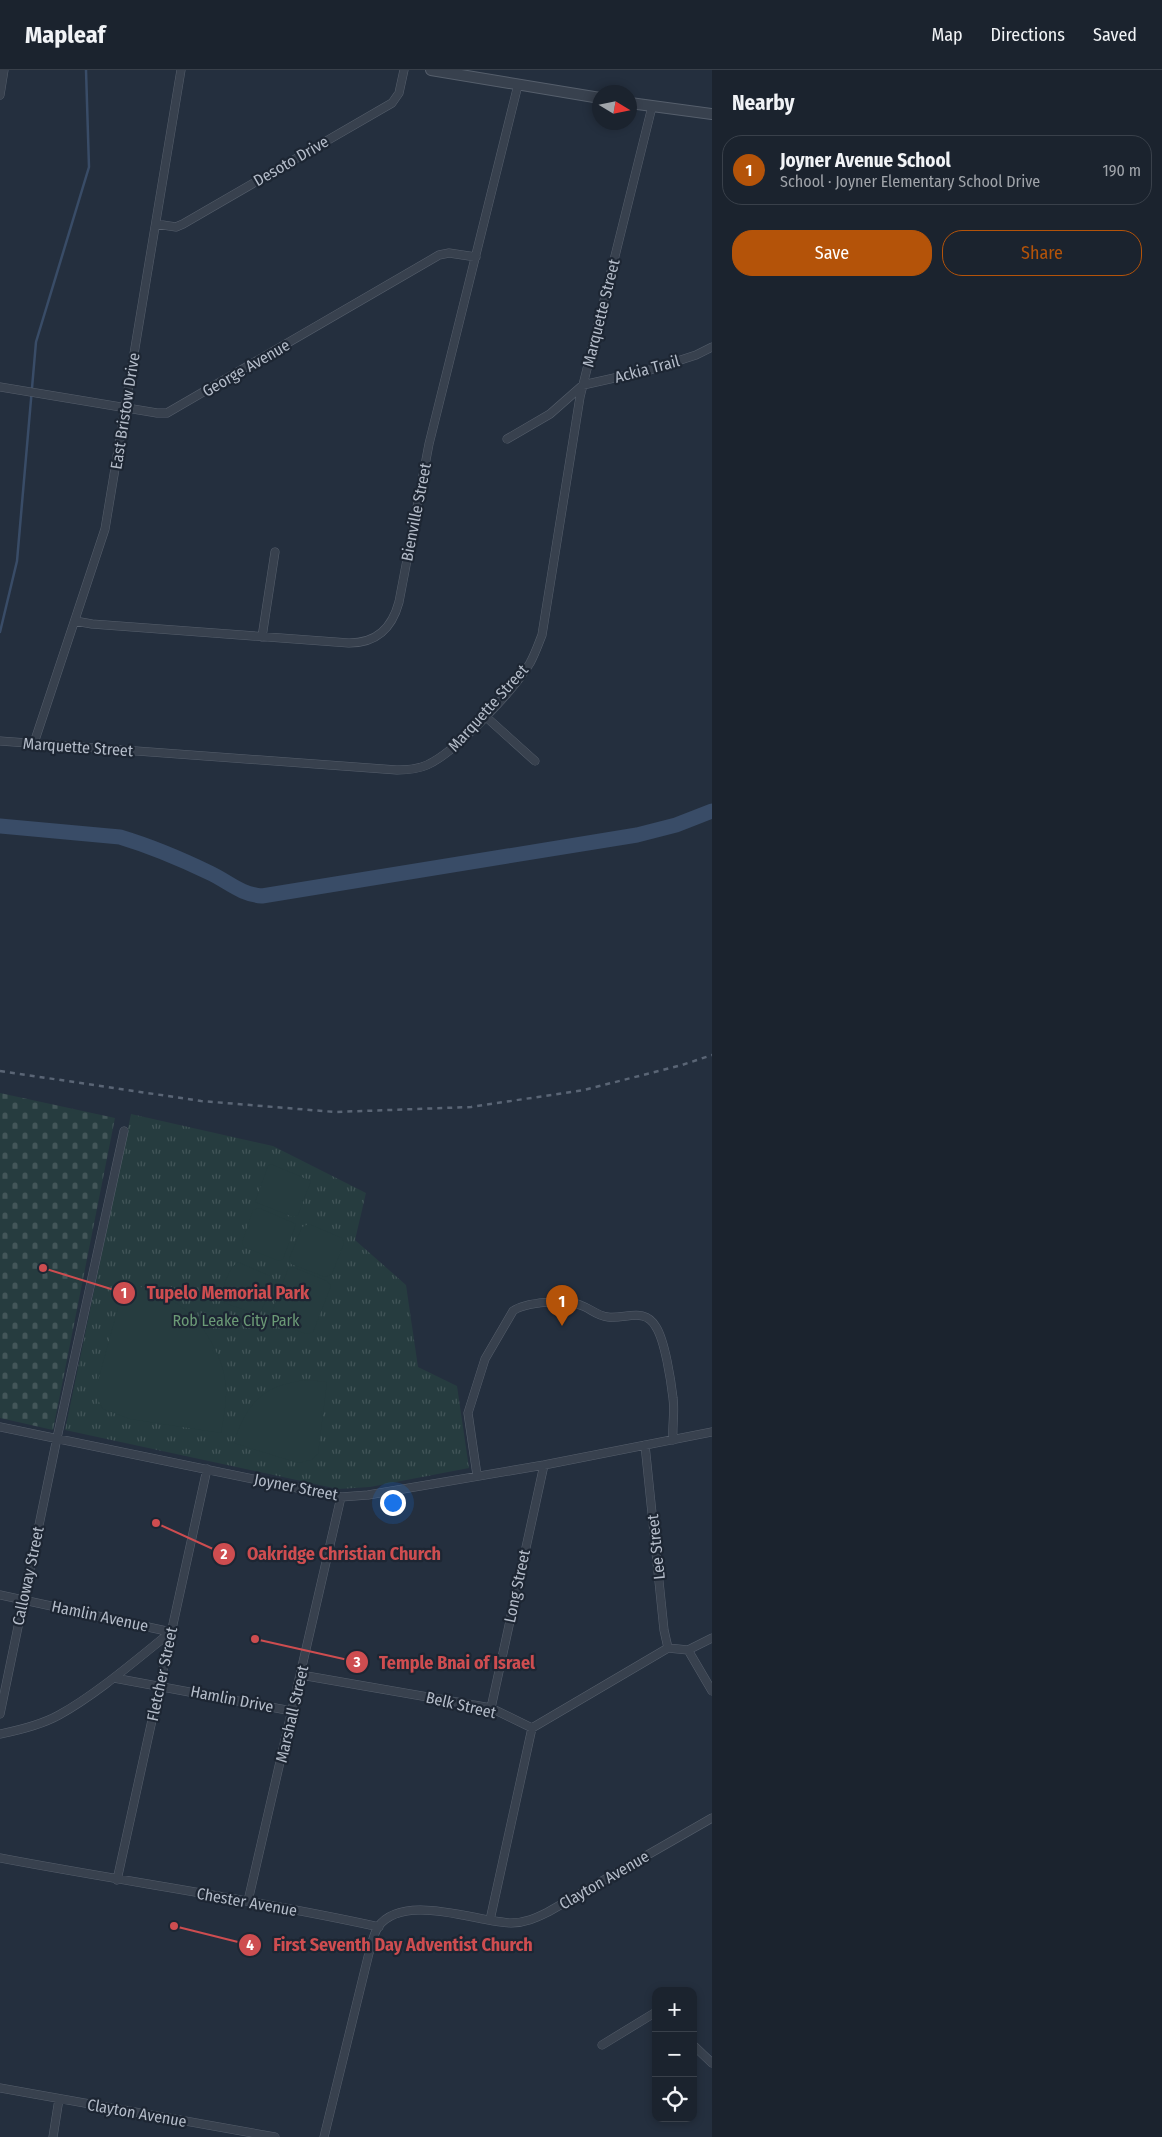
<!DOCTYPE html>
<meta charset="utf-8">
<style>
:root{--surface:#1b232e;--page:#282f3a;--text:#f1f3f6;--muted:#a0a4aa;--line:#39404a;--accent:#b45309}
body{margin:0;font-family:"Fira Sans Condensed",sans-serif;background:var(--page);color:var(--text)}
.controls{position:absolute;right:15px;bottom:15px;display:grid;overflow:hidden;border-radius:10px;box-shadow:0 2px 8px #0003}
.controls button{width:45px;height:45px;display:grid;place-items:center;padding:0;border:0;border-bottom:1px solid var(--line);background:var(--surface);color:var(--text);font:25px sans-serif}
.compass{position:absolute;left:592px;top:15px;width:45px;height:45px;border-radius:50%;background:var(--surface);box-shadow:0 2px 8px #0003;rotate:100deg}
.you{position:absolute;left:392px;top:1432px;width:18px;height:18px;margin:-12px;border:4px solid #fff;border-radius:50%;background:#1a73e8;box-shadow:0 0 0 8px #1a73e833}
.badge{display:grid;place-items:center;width:32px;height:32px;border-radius:50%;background:var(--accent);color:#fff;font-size:16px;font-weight:700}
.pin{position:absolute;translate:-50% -41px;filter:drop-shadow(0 1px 2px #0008)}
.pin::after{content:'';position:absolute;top:26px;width:18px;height:15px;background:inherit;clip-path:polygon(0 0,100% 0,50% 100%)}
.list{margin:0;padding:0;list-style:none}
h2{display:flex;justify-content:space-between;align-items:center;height:65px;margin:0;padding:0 20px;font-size:21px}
h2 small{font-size:16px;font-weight:400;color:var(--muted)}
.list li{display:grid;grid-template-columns:32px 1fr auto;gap:15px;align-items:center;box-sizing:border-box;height:70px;margin:0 10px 10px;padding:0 10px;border:1px solid var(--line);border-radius:20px}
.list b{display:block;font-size:19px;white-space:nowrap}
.list p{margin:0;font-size:16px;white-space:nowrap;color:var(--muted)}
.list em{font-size:16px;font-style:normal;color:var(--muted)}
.actions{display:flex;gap:10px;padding:15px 20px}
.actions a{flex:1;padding:11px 0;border:1px solid var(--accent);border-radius:20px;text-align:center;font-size:18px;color:var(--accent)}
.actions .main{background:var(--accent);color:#fff}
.icon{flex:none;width:28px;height:28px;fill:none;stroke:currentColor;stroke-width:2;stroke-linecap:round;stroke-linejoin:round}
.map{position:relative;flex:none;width:712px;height:2067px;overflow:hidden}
header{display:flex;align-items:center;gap:30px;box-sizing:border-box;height:70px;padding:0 25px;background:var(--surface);border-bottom:1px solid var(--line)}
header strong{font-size:24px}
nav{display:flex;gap:28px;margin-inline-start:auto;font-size:18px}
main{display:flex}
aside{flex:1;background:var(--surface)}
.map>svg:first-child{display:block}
.grass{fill:url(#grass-tufts)}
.cemetery{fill:url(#cemetery-stones)}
.pitch{fill:#263c3f}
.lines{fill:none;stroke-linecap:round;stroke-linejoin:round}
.stream{stroke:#394c67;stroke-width:2.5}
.river{stroke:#394c67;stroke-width:15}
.minor-casing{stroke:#565f6c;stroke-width:9}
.tertiary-casing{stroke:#565f6c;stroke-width:12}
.minor{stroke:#38414e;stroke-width:8}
.tertiary{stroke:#38414e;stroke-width:10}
.rail{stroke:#5a6575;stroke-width:2.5;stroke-dasharray:5 5;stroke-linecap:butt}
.labels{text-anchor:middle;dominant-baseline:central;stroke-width:4.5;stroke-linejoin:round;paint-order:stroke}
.street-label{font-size:16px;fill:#b4bcc9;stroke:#1d2633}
.park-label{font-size:16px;fill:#6b9a76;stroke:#1d2633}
.leader{fill:none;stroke:#ce4d50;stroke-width:2}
.callout-dot{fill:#ce4d50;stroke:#1d2633;stroke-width:2}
.mark-label{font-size:15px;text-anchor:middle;font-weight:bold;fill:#fff}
.callout-label{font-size:18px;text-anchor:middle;font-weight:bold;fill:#ce4d50;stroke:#1d2633;stroke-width:4.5;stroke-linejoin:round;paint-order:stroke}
</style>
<header>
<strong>Mapleaf</strong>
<nav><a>Map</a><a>Directions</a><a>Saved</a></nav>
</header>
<main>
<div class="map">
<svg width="712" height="2067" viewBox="0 0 712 2067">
<defs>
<pattern id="grass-tufts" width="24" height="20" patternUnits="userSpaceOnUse" patternTransform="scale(1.25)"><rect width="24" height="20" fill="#263c3f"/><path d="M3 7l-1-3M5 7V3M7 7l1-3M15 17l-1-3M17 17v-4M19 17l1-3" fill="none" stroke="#435659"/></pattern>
<pattern id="cemetery-stones" width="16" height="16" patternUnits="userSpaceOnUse" patternTransform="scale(1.25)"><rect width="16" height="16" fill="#263c3f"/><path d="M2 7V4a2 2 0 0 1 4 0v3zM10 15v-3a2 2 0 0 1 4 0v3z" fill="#435659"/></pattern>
</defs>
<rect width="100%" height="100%" fill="#242f3e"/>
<!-- grass -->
<path class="grass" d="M131 1044 273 1076 366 1123 355 1170 406 1215 418 1297 457 1316 469 1398 370 1417 338 1419 65 1360Z"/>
<!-- cemetery -->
<path class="cemetery" d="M0 1023 115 1048 53 1360 0 1348Z"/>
<!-- pitch -->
<path class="pitch" d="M271 1094 311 1111 298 1145 293 1147 255 1132 268 1096Z
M259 1138 296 1154 283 1189 279 1191 244 1177 242 1173 253 1140Z
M309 1154 342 1168 344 1173 332 1204 325 1207 291 1194 289 1189 302 1157Z
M238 1192 270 1206 273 1211 261 1242 256 1244 222 1232C220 1221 229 1198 238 1192Z
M293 1197 327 1211 331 1216 313 1262 307 1264 274 1253 270 1247 288 1199Z
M125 1212C168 1224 196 1239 216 1281 220 1290 224 1300 225 1310 228 1327 224 1346 221 1363L130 1349 103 1339 98 1330V1311Z
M308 1310 327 1312 318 1384 311 1390 298 1393 234 1373C246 1332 265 1314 308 1310Z"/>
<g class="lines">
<!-- stream -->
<path class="stream" d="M0 562 17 491 36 272 89 97 86 0"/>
<!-- river -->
<path class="river" d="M0 756 120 767C150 776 181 789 210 803 229 812 240 824 262 826L637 765 676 755 712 741"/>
<!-- minor casing -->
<g class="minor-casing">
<path id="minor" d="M0 25 4 0
M156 154 176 157 183 154 392 33 399 23 404 0
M0 317 157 343H167L439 185 449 183 476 187
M507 369 550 344 583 315 650 300 696 285 712 277
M75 551 92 554 349 573C377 573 392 558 399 532L429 374 518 15
M262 567 275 482
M485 646 535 691
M0 671 397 700C408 700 418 699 427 695 456 682 513 621 530 593 535 584 538 575 542 565L580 327 652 37
M34 673 105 459 181 0
M0 1357 341 1427 368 1425 544 1395 712 1362
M645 1375 664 1560 668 1578
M477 1405 468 1343 485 1289 513 1241C525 1232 566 1229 580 1235 590 1238 597 1246 608 1247 626 1249 645 1237 656 1257 665 1271 671 1311 673 1328 675 1342 672 1355 673 1370
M0 1525 171 1562
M688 1580 712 1621
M301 1605 491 1638 532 1658 668 1578 688 1580 712 1568
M114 1608 292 1641
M491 1638 544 1395
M0 1644 57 1368 124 1061
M0 1664C20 1660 41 1655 59 1645 97 1624 137 1589 171 1562
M0 1788C126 1812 253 1829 379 1857
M117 1810 207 1399
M248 1831 341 1427
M490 1850 532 1658
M602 1975 656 1942
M693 1975 712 1993
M0 2018 275 2067
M53 2067 59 2029
M324 2067 369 1883C372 1874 373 1865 378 1857 403 1822 477 1852 511 1853 525 1853 536 1848 548 1842L712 1748"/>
</g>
<!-- tertiary casing -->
<g class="tertiary-casing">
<path id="tertiary" d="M431 0 600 28
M630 33 712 44"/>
</g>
<!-- minor -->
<use href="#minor" class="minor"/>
<!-- tertiary -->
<use href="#tertiary" class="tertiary"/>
<!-- rail -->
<path class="rail" d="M0 1001 201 1031 335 1042 471 1037 584 1020 682 995 712 985"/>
</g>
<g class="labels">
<!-- street labels -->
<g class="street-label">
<text transform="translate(291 91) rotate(-30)">Desoto Drive</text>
<text transform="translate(601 243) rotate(-76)">Marquette Street</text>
<text transform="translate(246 298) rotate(-30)">George Avenue</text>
<text transform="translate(647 299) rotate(-15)">Ackia Trail</text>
<text transform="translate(125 341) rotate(-81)">East Bristow Drive</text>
<text transform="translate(416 442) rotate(-79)">Bienville Street</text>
<text transform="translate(488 638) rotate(-48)">Marquette Street</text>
<text transform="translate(78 677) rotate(4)">Marquette Street</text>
<text transform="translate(296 1417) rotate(11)">Joyner Street</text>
<text transform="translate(656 1477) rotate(-96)">Lee Street</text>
<text transform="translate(28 1506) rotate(-78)">Calloway Street</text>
<text transform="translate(517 1516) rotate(-78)">Long Street</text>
<text transform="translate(100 1546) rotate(12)">Hamlin Avenue</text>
<text transform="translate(162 1604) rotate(-78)">Fletcher Street</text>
<text transform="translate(232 1629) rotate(11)">Hamlin Drive</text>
<text transform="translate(461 1635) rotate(13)">Belk Street</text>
<text transform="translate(292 1644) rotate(-77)">Marshall Street</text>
<text transform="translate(604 1810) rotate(-30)">Clayton Avenue</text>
<text transform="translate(247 1832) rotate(10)">Chester Avenue</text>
<text transform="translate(137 2043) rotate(10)">Clayton Avenue</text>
</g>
<!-- park labels -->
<g class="park-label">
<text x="236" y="1250">Rob Leake City Park</text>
</g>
</g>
<!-- callouts -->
<path class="leader" d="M43 1198L124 1223M156 1453L224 1484M255 1569L357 1592M174 1856L250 1875"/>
<g class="callout-dot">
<circle cx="43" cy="1198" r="5"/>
<circle cx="156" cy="1453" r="5"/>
<circle cx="255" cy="1569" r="5"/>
<circle cx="174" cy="1856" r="5"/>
<circle cx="124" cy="1223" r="12"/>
<circle cx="224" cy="1484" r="12"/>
<circle cx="357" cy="1592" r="12"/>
<circle cx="250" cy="1875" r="12"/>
</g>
<g class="mark-label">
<text x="124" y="1228">1</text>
<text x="224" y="1489">2</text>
<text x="357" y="1597">3</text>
<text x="250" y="1880">4</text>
</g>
<g class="callout-label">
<text x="228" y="1229">Tupelo Memorial Park</text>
<text x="344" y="1490">Oakridge Christian Church</text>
<text x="457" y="1599">Temple Bnai of Israel</text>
<text x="403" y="1881">First Seventh Day Adventist Church</text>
</g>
</svg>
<div class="controls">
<button>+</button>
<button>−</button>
<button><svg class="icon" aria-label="locate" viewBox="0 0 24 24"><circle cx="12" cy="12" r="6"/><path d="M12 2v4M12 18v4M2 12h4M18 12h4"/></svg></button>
</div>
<svg class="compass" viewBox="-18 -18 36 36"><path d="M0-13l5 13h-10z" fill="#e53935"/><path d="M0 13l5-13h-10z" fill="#a0a4aa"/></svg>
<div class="you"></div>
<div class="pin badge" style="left:562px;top:1256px">1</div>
</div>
<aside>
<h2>Nearby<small></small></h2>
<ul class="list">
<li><span class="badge">1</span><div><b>Joyner Avenue School</b><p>School · Joyner Elementary School Drive</p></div><em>190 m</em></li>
</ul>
<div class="actions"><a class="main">Save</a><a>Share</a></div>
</aside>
</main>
